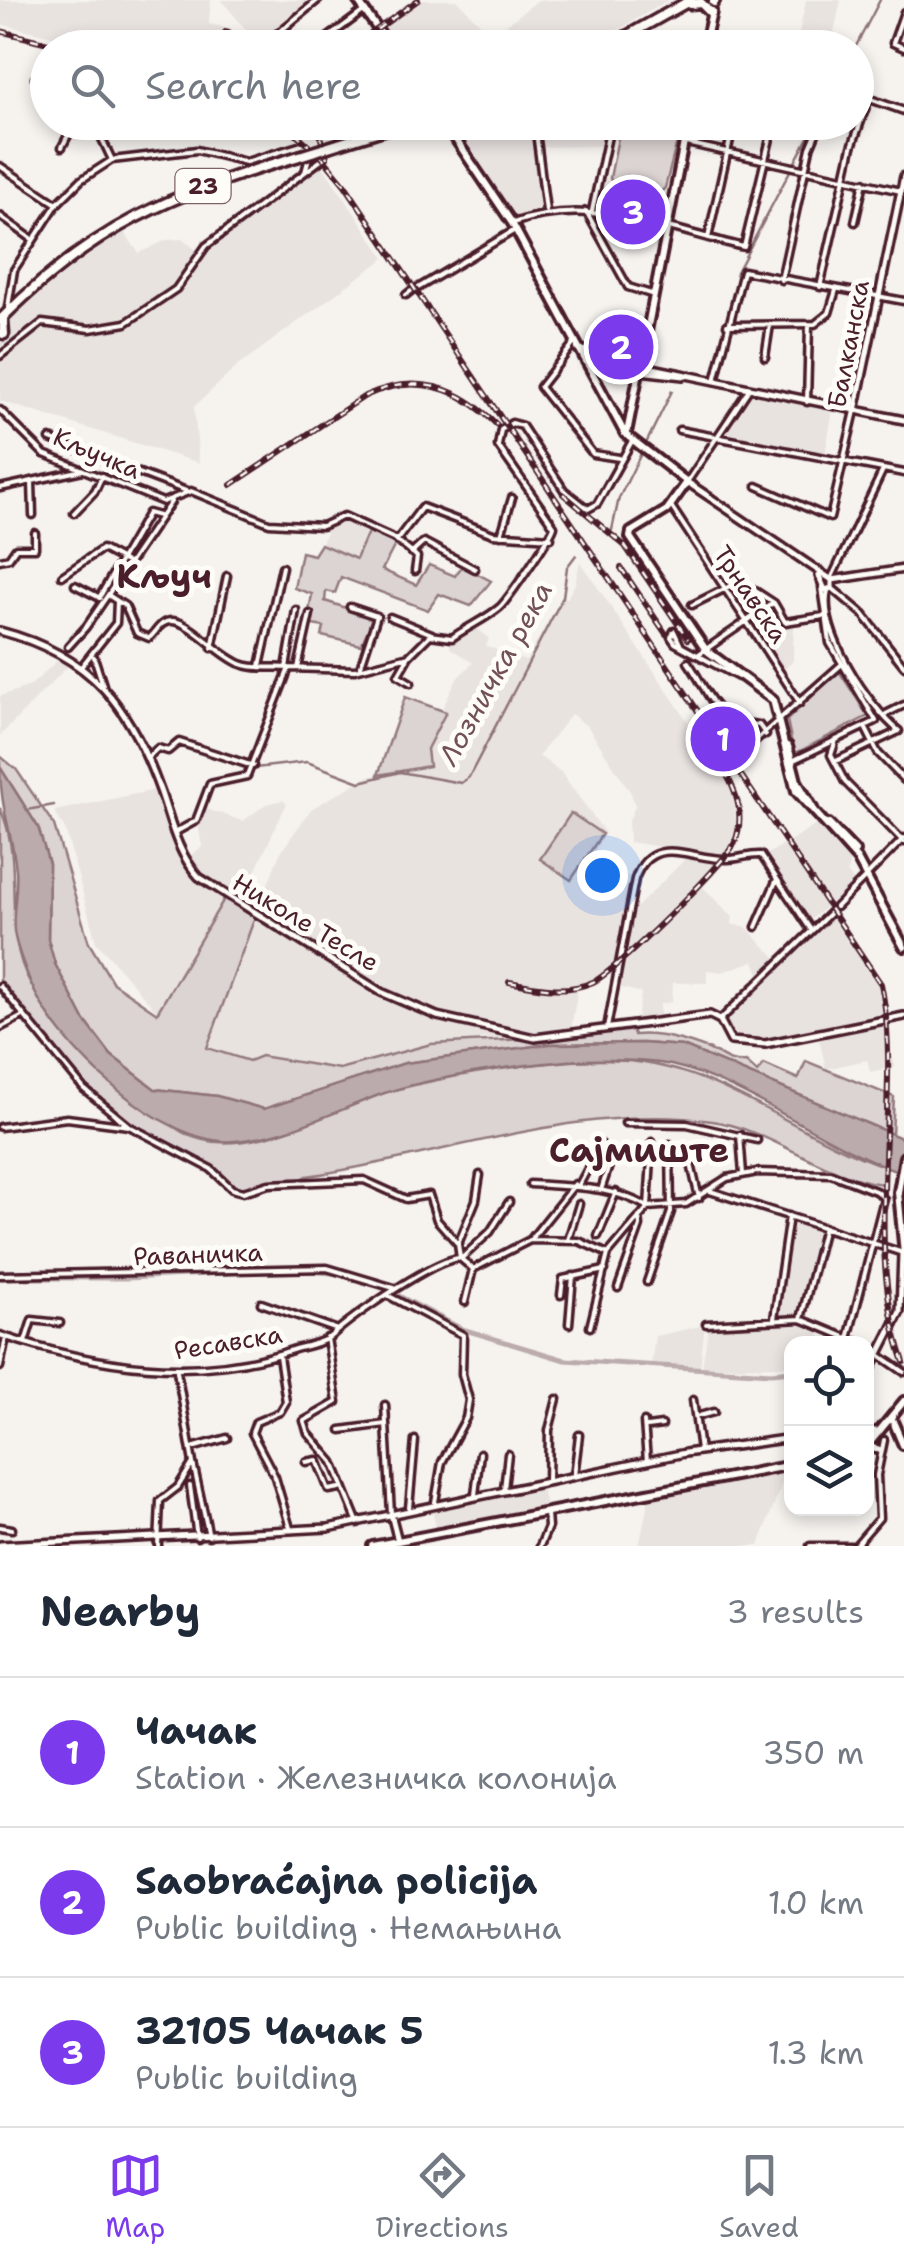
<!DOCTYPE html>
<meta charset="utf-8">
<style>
:root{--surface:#fff;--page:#f2f2f3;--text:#1f2937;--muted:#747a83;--line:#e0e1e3;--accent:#7c3aed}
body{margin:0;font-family:"Shantell Sans",sans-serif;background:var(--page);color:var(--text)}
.controls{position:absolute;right:30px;bottom:30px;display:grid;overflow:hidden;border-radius:20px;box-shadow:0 5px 15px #0003}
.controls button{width:90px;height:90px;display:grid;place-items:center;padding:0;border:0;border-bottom:2px solid var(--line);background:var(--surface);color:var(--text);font:50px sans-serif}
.you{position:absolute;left:602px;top:875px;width:35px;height:35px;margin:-25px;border:8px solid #fff;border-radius:50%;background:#1a73e8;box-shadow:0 0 0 15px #1a73e833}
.badge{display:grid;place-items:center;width:65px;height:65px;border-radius:50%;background:var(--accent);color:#fff;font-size:32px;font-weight:700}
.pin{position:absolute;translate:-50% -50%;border:5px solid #fff;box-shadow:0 2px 10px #0006}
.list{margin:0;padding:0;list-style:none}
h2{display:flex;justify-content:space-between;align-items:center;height:130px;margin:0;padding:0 40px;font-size:42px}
h2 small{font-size:32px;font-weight:400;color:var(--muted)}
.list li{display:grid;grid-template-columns:65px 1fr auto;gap:30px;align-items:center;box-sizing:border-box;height:150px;padding:0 40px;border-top:2px solid var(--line)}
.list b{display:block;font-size:38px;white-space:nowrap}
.list p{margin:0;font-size:32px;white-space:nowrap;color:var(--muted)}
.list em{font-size:32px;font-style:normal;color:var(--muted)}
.icon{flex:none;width:55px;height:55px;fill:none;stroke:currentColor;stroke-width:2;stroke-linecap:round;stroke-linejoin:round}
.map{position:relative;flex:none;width:904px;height:1546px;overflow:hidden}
.search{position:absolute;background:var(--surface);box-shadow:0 5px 15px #0003;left:30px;right:30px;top:30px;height:110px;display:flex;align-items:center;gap:25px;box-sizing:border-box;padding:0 35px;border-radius:55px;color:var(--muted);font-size:38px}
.sheet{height:580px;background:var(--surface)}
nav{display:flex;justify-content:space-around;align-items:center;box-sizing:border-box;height:140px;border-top:2px solid var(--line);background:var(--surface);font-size:28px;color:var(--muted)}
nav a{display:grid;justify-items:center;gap:5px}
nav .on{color:var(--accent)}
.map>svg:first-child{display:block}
.built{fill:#e9e3e0}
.green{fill:#dcd4d2;stroke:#937a7e;stroke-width:2.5}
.water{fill:#bbabac;stroke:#8e7378;stroke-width:2.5}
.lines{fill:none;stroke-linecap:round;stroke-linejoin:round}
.stream{stroke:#8e7378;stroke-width:2.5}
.canal{stroke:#bbabac;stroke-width:5}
.minor-casing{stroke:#4a1f2b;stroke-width:11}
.tertiary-casing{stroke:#4a1f2b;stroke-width:12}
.secondary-casing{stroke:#4a1f2b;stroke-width:14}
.primary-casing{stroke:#4a1f2b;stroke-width:15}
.minor{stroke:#fdfcf7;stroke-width:4}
.tertiary{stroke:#fdfcf7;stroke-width:5}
.secondary{stroke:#fdfcf7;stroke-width:6}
.primary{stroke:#fdfcf7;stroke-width:8}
.rail-casing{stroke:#4a1f2b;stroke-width:6}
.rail{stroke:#fdfcf7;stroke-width:2.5;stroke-dasharray:8;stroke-linecap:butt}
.primary-bridge-casing{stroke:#4a1f2b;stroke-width:15;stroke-linecap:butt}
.primary-bridge{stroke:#fdfcf7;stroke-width:8}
.labels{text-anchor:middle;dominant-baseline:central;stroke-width:10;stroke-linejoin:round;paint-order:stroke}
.shield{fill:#fdfcf7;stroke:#806168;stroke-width:2.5}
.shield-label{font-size:22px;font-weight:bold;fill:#4a1f2b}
.street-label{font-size:25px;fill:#4a1f2b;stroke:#fdfcf7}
.water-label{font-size:28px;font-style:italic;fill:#725058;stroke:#fdfcf7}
.district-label{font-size:35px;font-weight:bold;fill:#4a1f2b;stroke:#fdfcf7}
</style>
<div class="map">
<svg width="904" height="1546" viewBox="0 0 904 1546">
<rect width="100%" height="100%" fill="#f6f3ef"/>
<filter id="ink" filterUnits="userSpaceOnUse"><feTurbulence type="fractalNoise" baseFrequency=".01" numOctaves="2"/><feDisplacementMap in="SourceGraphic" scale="20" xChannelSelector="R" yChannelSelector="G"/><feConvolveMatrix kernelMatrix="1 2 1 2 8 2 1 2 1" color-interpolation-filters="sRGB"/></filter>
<g filter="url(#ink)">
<!-- built -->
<path class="built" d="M0 0H211L209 24 229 28 223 47 78 48 69 45 70 40 0 24Z
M221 0H314L259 45Z
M424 0H457L492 36 538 0H669L589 47H394L381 29Z
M806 0H841L833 38H798Z
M449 123H608L604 146 536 147 543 207 513 219Z
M322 165 385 258 239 365 194 407 199 463 0 401V329L69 267 123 231 139 253 166 240 182 239 203 255Z
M751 394 833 410 825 455 722 435Z
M343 518 369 530 356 559 321 544 330 523Z
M580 561 728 781 734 798 736 831 723 857 629 842 628 822 635 806 631 793 588 727 571 714 539 756 561 772 605 833 586 867 633 877 611 975 578 989 571 1029 524 1032 411 1003 258 908 280 853 311 809 367 777 429 766 427 749 446 712 442 709 458 677 473 663 450 648V641L474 625 489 639 486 646 526 661 562 596 567 598 575 584Z
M772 607 783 625 794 623 793 661 784 670 751 622Z
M60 658 68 666 0 736V696L30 686Z
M155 790 179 859 198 881 224 899 158 1013 96 942 65 829 54 811Z
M283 800 287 803 242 900 200 872 188 857 202 847 198 825 204 808 243 821 266 804Z
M818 824 850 861 847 872 855 883 809 921 766 855Z
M688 856 726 862 703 887 733 917 732 924 747 928 777 959 760 976 754 961 722 972 707 970V983H673L672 1002 660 1004V1016L637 1020 641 993 614 986 630 914Z
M255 917 410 1010 522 1040 485 1038 339 1069 261 1056 249 1061 207 1048Z
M828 918 835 919 873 974 890 1016 762 1042 731 1037 727 1019Z
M885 1025 895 1067 870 1072 867 1060 826 1069 819 1040Z
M791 1220 825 1230 829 1235 808 1319 776 1315Z
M798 1319 822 1330 816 1343 792 1344 791 1366 702 1367 709 1325Z
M705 1325 700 1368 651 1364 655 1336Z
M787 1469 759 1546H639L649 1498Z
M541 1484 546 1506 436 1528 431 1506Z"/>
<!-- green -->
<path class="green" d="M621 123H678L681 126 665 188 651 202C631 205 615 198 610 178Z
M369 530 396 543 382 570 416 585 429 565 455 576 462 566 491 581 471 606 439 594 428 610 341 577 335 593 326 591 325 601 374 617 361 645 322 636 324 627 307 624 312 594 294 588 301 552 314 555 321 544 356 559Z
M839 671 868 716 794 754 787 720Z
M405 697 446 712 427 749 429 766 378 775Z
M0 756 16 769 54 825 89 943 113 983 157 1013 224 899 255 917 207 1048 249 1061 261 1056 339 1069 431 1044 563 1037 631 1026 634 1035C658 1032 685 1040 708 1049 722 1055 728 1064 746 1062L757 1072 764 1064 798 1079 806 1061 894 1097 892 1134 683 1046 643 1043 550 1044 405 1063 264 1109 217 1096 155 1089 111 1055 83 1018 55 964 48 940 49 864 38 827 0 767Z
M0 808C26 864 0 931 31 984 45 1008 86 1038 106 1058 127 1078 158 1118 182 1132 242 1166 328 1109 384 1093 442 1076 548 1059 608 1060 718 1061 788 1134 887 1167L882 1184C822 1176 772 1130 712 1121 581 1102 436 1158 307 1176L290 1186 269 1184 243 1192 232 1189 211 1169 129 1126 84 1089 21 1017 0 986Z
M571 813 602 834 571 880 540 859Z"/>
<!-- water -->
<path class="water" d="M0 767 38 827 49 864 48 939 55 964 83 1018 111 1055 155 1089 217 1096 264 1109 405 1063 550 1044 643 1043 683 1046 904 1139V1173C825 1147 748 1083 671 1065 652 1061 630 1061 611 1060 560 1057 427 1077 379 1095 331 1113 288 1136 236 1141 164 1149 54 1044 30 981 24 966 16 947 14 931 12 911 18 890 16 870 12 831 0 808 0 767Z"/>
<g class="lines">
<!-- stream -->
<path class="stream" d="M855 48 880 0
M794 164 816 122
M736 274 791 169
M612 530 619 498 672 391
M255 768 307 762 360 782 400 772 461 783 469 777 563 597 567 567 576 555
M27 810 54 805"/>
<!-- canal -->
<path class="canal" d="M298 1270 342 1274
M0 1278H127L267 1271
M376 1284 462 1329 565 1360 771 1373 792 1371"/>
<!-- minor casing -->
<g class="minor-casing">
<path id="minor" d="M904 12 893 43 904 48
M227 34 246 48
M260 48 318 0
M314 48 365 10
M664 48 674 37 705 44
M35 78 48 83
M856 94 904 111
M94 122 112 160
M537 140 546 211
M339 141 391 122
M686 143 901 191
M62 147 75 122
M0 166 57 204
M586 211 628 287 651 294
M592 211 611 122
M0 216 32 239
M855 222 864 182
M513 223C588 195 668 229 744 247L774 122
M708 238 734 122
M781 280 810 148 821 122
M820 287 852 147 869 98
M418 288 515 230
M406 295 411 291
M8 307 14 270 57 204 81 180 112 160 197 150 246 162 302 145 310 154 305 172
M727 325 815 324 829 313 836 290
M575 342 540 387 593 454 619 458
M0 356 42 323 90 329 126 323 176 289 206 246 320 161
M765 357 770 325
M715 381 743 271 904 301
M807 402 809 326
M0 410 44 454 163 502 191 491 269 523 322 526 344 516 397 540 422 507 493 534 551 538
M679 430 904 473
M50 439 189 492
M32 482 33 515
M687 482 749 389
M757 486 830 518 855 411
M0 488 83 470
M671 506 800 703
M74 513 95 491 102 476
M501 535 512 498
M397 541 412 553 424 542 475 569
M413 553 417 557 415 571
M0 560 9 558 16 548H35V533
M62 576 102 549 128 563
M831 579 883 470
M75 585 100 598
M822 587 830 643 876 721
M832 588 863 614 904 666
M828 590C818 631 869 707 899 731
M108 595 125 606 137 633 149 638C157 632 160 620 173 621 193 623 218 655 241 664 255 670 274 666 289 668
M99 598 148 513 159 516
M692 605 740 581 774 603 785 622 824 616
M350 607 377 616 360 668
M390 617 432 634
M681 646 674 631 671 637 675 643 738 677
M68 647 86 627 171 502
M212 648 227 576
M699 654 773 603
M409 656 398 675 411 683
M94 657 103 685
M688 662C711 695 713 722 759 725L766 735
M260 666 282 567
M81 667 116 623 117 601
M286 668 296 610
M298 668 310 614
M886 714 904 705
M865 727 878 753 904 780
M836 740 831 755 845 782 904 842
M741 753 842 664
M147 758 158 748 168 751 179 742 253 766
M794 760 876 721
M836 761 899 731
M174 833 196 821 210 784 247 776 289 668 355 670 409 656 430 635 452 638C467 627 486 619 500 607 507 601 553 534 554 526L498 446 501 430 512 423 522 426 564 490 588 509 597 504 632 441
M836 907 904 838
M756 927 777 879
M0 986 84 1089 129 1126 211 1169 232 1189 243 1192 269 1184 364 1180 406 1199 429 1195 437 1220 458 1244 460 1258
M720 1020 830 913
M0 1028 21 1017
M607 1028 635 879C652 831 693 861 728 859 740 859 749 854 761 855L811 930
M625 1123 687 1124 757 1140
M0 1127 67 1118 129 1126
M740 1135 743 1174
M687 1147 699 1198
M530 1184C573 1187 609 1185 648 1207L652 1142
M579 1185 601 1144
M602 1187 613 1154
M710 1191 900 1252
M598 1236 616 1192
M531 1239 575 1184
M568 1240 579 1204
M458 1244 476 1200 480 1175
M460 1258 473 1269 530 1240 579 1241 608 1254 648 1207 686 1204 727 1178 757 1172 831 1174 878 1192 884 1199 848 1339
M462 1258 490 1232 509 1202
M0 1275 327 1268 394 1288
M647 1282 671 1212 670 1144
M618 1288 640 1226 639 1217
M561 1295 563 1279 605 1270
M389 1296 463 1335 462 1374 469 1400 466 1418 442 1462 435 1502
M465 1302 473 1269
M261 1303 335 1329
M774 1319 789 1216
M801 1319 824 1227
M569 1324 573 1276
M706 1324 801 1319 862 1344
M590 1327 608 1254
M0 1335C96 1367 197 1383 295 1349 306 1346 323 1343 331 1336 352 1317 434 1259 460 1258
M327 1338 337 1402 304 1421 308 1433 333 1462 358 1523
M25 1342 32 1320 60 1323
M866 1346 904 1372
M279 1356 286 1402 280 1412 256 1422 252 1433 275 1477 290 1528
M0 1367 6 1337
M693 1400 700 1450
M385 1405 391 1514
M699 1416 714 1412
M644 1422 647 1461
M647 1427 662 1425
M341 1430 386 1424
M192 1448 227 1438
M306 1462 317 1460 329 1490 340 1488
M193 1463 209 1536
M574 1476 579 1435
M548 1481 549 1430 557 1399
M190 1486 197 1537
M504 1489 508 1454
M475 1495 480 1453
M409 1508 415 1440
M0 1527 12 1529
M158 1546 160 1501 178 1487 193 1463 177 1371
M540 1546 548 1527 547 1513
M810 1546H851
M855 1546 879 1518 877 1475 884 1440"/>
</g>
<!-- tertiary casing -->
<g class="tertiary-casing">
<path id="tertiary" d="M638 365 904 420
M640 371 683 376
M855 411 904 176
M687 482 832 580
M819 576 825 590 832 588V580
M832 580 904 569
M0 631C92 655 130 706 161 793 171 822 177 853 199 877L381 992 437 1016 535 1038 710 1015 720 1020 731 1041 765 1044 904 1016
M866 1379 900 1312 902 1253
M866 1431H879
M391 1514 398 1541
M0 1545 328 1528 685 1453 792 1438"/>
</g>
<!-- secondary casing -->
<g class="secondary-casing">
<path id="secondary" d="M357 0 391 48
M704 48 712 11
M444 122 512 223 625 434 687 482 667 510 631 532
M578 348 596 357 638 365
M627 433 688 122
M631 532 630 537 706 650 773 700 796 791 857 859 904 947
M788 746 797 781 813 808
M829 824 855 851
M904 1157 898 1192 904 1254
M892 1419 903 1445
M867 1446 904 1401
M868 1446 880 1450
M372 1546 792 1465"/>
</g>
<!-- primary casing -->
<g class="primary-casing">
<path id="primary" d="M714 2 715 0
M690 4 701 3 711 13
M605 48 691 0
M0 320C95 225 170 195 296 157
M0 333 4 334 3 319"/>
</g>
<!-- minor -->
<use href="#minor" class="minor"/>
<!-- tertiary -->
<use href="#tertiary" class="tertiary"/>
<!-- secondary -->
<use href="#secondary" class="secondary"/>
<!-- primary -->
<use href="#primary" class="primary"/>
<!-- rail casing -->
<g class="rail-casing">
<path id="rail" d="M0 31 68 48
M351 48 418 0
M283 122 322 157 345 185 881 984C904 1092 860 1237 904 1362
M316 122 327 158
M231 485 365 396C415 372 460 387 497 425
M563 494 625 546 688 639
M621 568 666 634
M509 982C537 987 565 994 593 982 614 973 726 863 735 842 745 816 737 791 723 769"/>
</g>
<!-- rail -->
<use href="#rail" class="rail"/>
<!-- primary-bridge casing -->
<g class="primary-bridge-casing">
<path id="primary-bridge" d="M296 157 409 122"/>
</g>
<!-- primary-bridge -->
<use href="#primary-bridge" class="primary-bridge"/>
</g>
</g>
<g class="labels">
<!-- shield labels -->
<rect class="shield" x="175.5" y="169" width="55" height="34" rx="8"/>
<g class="shield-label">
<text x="203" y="186">23</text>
</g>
<!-- street labels -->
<g class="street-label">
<text transform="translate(848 344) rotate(-79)">Балканска</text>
<text transform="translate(97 453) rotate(23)">Кључка</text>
<text transform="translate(751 594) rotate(56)">Трнавска</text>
<text transform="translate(306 922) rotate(31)">Николе Тесле</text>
<text transform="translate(198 1254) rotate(-2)">Раваничка</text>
<text transform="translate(228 1342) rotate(-9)">Ресавска</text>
</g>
<!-- water labels -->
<g class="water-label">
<text transform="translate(495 673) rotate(-61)">Лозничка река</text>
</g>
<!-- district labels -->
<g class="district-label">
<text x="164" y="575">Кључ</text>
<text x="639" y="1149">Сајмиште</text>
</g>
</g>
</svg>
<div class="controls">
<button><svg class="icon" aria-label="locate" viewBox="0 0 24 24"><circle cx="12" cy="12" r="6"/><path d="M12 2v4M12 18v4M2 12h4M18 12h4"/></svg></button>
<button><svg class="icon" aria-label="layers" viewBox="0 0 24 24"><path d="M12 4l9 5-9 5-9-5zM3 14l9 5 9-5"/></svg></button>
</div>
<div class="you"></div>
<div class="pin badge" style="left:723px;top:739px">1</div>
<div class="pin badge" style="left:621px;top:347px">2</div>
<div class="pin badge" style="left:633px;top:212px">3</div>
<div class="search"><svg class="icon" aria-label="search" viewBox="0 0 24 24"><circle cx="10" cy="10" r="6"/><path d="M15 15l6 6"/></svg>Search here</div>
</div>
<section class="sheet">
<h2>Nearby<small>3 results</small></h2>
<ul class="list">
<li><span class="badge">1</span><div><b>Чачак</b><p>Station · Железничка колонија</p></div><em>350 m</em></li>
<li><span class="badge">2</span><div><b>Saobraćajna policija</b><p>Public building · Немањина</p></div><em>1.0 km</em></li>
<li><span class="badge">3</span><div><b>32105 Чачак 5</b><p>Public building</p></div><em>1.3 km</em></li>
</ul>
</section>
<nav>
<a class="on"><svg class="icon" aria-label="map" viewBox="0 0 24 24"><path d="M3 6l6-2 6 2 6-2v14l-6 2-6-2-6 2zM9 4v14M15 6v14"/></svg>Map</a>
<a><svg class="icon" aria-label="directions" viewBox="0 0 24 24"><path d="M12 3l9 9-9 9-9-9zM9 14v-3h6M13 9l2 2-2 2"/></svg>Directions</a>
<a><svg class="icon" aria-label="saved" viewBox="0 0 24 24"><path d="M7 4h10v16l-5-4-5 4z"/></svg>Saved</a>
</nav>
